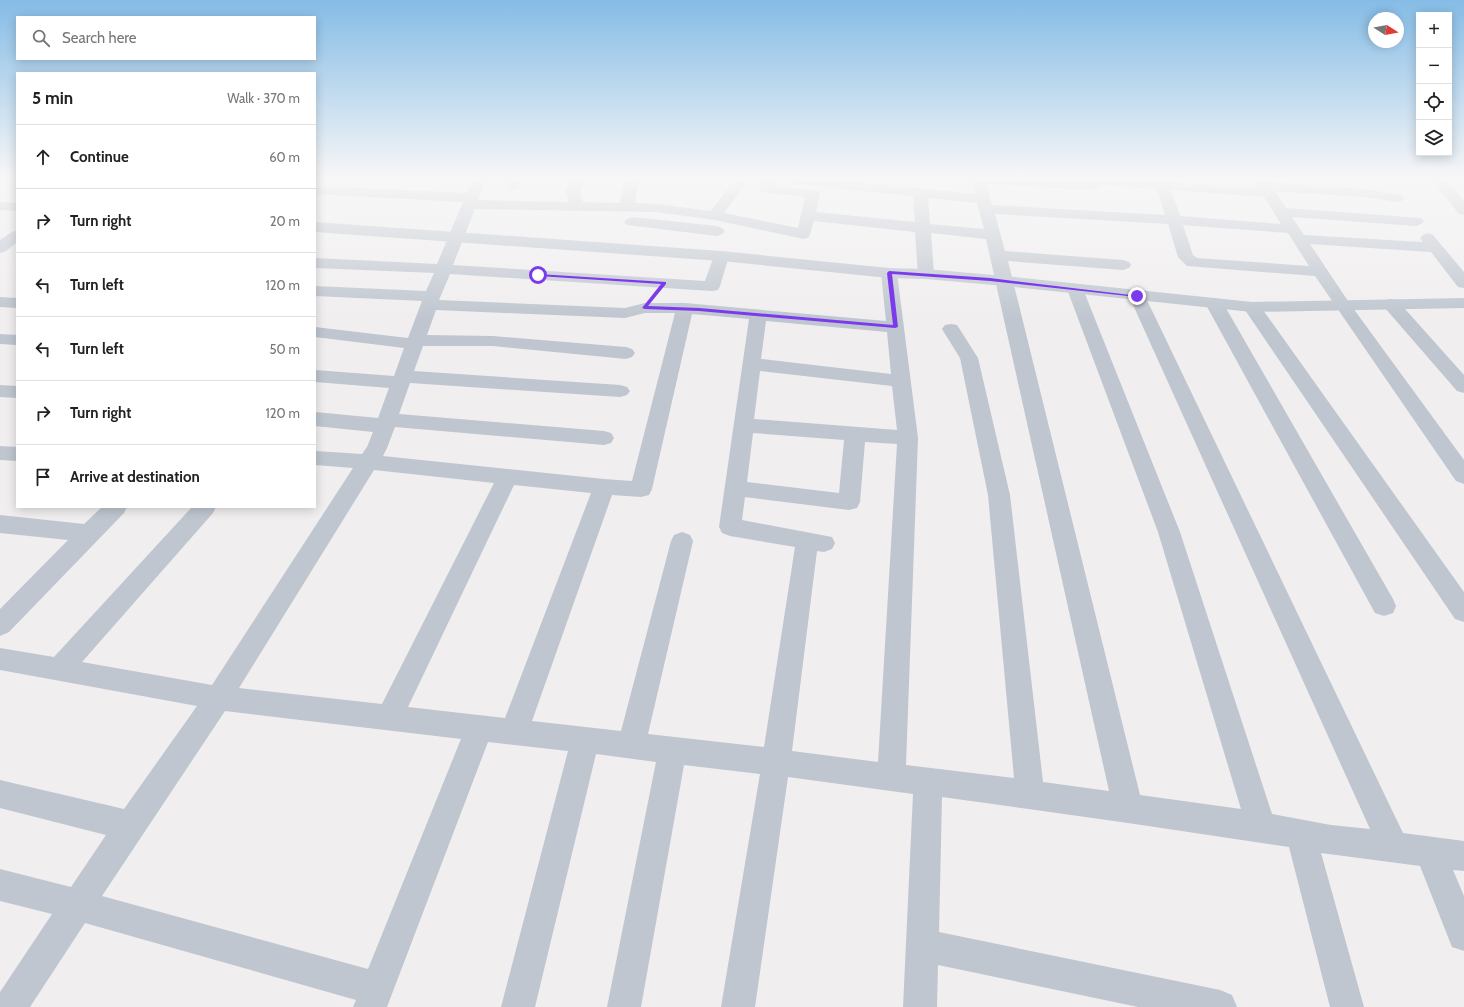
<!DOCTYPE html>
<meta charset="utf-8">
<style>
:root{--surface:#fff;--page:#f6f6f6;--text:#222;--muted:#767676;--line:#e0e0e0}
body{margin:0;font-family:Cabin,sans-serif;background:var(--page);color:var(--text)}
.controls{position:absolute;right:12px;top:12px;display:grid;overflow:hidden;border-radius:0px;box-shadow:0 2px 10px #0003}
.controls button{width:36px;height:36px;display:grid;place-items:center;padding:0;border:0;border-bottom:1px solid var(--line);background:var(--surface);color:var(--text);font:20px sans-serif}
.compass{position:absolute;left:1368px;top:12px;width:36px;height:36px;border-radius:50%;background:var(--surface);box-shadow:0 2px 10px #0003;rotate:101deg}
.stop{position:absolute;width:12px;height:12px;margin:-9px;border:3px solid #7c3aed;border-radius:50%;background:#fff}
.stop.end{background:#7c3aed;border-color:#fff;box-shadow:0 1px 4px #0008}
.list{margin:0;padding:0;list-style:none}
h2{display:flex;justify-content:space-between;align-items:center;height:52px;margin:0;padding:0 16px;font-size:17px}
h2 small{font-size:13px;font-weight:400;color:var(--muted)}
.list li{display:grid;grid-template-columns:26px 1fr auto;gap:12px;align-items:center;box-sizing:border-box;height:64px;padding:0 16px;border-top:1px solid var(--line)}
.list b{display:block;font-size:15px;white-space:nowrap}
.list em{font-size:13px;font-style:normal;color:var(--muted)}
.icon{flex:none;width:22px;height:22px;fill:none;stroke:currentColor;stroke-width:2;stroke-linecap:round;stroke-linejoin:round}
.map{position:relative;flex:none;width:1464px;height:1007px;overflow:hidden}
.search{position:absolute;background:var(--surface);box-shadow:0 2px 10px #0003;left:16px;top:16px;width:300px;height:44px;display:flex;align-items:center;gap:10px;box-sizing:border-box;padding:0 14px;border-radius:0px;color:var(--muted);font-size:15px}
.panel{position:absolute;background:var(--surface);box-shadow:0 2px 10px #0003;left:16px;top:72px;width:300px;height:436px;border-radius:0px}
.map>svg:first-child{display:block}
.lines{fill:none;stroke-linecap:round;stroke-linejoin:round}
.minor{fill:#bfc6cf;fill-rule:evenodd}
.tertiary{fill:#bfc6cf;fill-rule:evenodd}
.route{fill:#7c3aed}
</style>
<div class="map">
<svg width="1464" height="1007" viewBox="0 0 1464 1007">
<rect width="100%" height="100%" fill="#f0eeee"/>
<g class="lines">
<!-- minor -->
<path class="minor" d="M473 178H487L478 200 569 202 566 191 571 178H585L580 191 583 202 620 203 625 178H639L635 203 656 204 711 211 736 178H750L724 213 798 228 805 197 762 192 760 189 762 178H776L775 186 818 191 820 194 816 212 915 222 913 196 794 184 789 183 787 180 788 178H818L975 194 971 178H1034L1088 182 1092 178 1154 181 1153 178H1167L1168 182 1258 188 1252 178H1266L1269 182 1365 189 1402 195 1404 198 1402 201 1397 202 1365 197 1275 191 1286 208 1421 218 1424 221 1421 224 1416 226 1292 217 1304 235 1423 242 1420 238 1423 235 1428 233 1433 235 1464 272V288L1458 287 1431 252 1310 244 1350 304 1464 460V484L1456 481 1315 276 1187 266 1178 257 1168 224 995 214 1005 251 1123 260 1129 262 1131 265 1129 268 1123 270 1008 261 1140 795 1241 809 1158 532 1067 289 1069 285 1075 284 1081 285 1083 289 1180 532 1272 814 1331 825 1370 829 1129 296 1131 292 1137 291 1143 292 1145 296 1403 833 1464 841V871L1453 870 1464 896V951L1452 947 1420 866 1321 853 1364 1007H1330L1289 847 1128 823 942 797 939 932 1220 990 1232 995 1237 1007H1138L938 965 937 1007H903L913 794 788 777 755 1007H721L760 774 684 765 641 1007H607L656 762 596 754 535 1007H501L568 751 488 742 387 1007H353L356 1000 85 923 30 1007H0V992L52 914 0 901V869L71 887 106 835 0 808V780L124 809 197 706 0 670V648L54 657 192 507H216L213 513 82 662 212 685 353 468 315 465V451L362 454 367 447 373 432 315 426V412L378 418 389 388 315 382V370L394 376 404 348 315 337V327L408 338 422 301 315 296V286L426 291 434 273 315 268V258L437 264 463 202 315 194V186L467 193ZM987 184 1091 190 1096 189 1101 185 1157 189 1165 215 992 205ZM1171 190 1264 197 1281 224 1180 216ZM928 198 977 203 984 229 930 224ZM475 209 656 212 715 220 804 239 809 237 814 221 915 232 918 274 920 277 926 279 932 277 934 274 931 233 986 239 1109 791 1043 782 1010 495 978 358 957 325 951 324 945 325 942 329 960 358 988 495 1014 778 906 765 918 438 897 273 895 270 889 268 883 270 881 273 886 321 685 303H645L625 308 439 300 450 274 712 291 718 290 720 286 729 256 727 253 721 251 715 253 705 281 453 265ZM1183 225 1288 233 1309 266 1197 258 1193 255ZM436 310 625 318 645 313H675L632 481 604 479 383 456 387 448 395 427 604 445 611 443 614 438 611 433 604 431 399 414 410 383 620 397 627 395 630 391 627 387 620 385 414 371 423 346H493L626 359 632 357 635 353 632 349 626 347 493 336 427 335ZM692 314 749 319 719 527 722 533 730 536 795 547 764 747 648 734 693 541 690 535 682 532 674 535 671 541 621 731 532 721 612 495 641 497 649 495 652 489ZM766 321 887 332 891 374 761 359ZM760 371 892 386 897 430 754 419ZM753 433 844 440 839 493 747 482ZM865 442 897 444 878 762 792 751 817 551 824 552 832 549 835 543 832 537 742 520 745 497 849 510 857 508 860 502ZM374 470 494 483 382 704 239 688ZM514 485 591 493 505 718 408 707ZM225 711 461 739 368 969 102 896Z
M511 178H525L518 189 513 190 508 189 506 186Z
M1431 178H1446L1464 201V215L1459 214Z
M632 217 717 226 722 228 725 231 722 234 717 236 627 225 624 222 627 219Z
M17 230V242L6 251 0 253V240L12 232Z
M0 297 17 298V308L0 307Z
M1214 298 1220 299 1223 303 1393 599 1396 606 1393 613 1384 616 1375 613 1205 303 1208 299Z
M1391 299 1397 300 1464 375V393L1457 391 1385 308 1382 304 1385 300Z
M1252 302 1258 303 1464 592V622L1455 619 1243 307 1246 303Z
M0 334 17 335V345L0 344Z
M0 385 17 386V398L0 397Z
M0 446 17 447V461L0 460Z
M102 507H127L124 513 9 632 0 636V609L68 540 0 533V515L84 524Z"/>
<!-- tertiary -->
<path class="tertiary" d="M0 202 17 203V211L0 210Z
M315 222 721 251 889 268 926 269 1005 276 1252 302 1464 298V308L1252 312 1005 286 926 279 889 278 721 261 315 232Z"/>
</g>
<!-- sky -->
<linearGradient id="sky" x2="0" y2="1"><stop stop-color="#85bce6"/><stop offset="0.56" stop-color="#f8f7f7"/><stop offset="1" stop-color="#f8f7f7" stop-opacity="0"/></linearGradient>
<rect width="1464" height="319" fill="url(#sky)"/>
<!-- route -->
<path class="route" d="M889 271 990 278 1139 296 1137 297 990 281 892 274 898 327 895 328 699 311 645 309 642 308 661 284 538 276 536 275 538 274 666 282V284L648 306 699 308 893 325 887 273Z"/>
</svg>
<div class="controls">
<button>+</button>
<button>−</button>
<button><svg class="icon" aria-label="locate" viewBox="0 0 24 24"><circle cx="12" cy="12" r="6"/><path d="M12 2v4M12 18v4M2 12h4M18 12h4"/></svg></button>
<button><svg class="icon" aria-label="layers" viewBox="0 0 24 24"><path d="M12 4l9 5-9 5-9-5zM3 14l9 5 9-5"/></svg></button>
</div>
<svg class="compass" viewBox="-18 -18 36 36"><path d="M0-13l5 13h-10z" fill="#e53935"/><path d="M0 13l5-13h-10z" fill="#767676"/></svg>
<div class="stop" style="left:538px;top:275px"></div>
<div class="stop end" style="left:1137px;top:296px"></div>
<div class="search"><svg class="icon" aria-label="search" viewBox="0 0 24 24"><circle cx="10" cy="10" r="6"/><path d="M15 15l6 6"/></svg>Search here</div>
<section class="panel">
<h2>5 min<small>Walk · 370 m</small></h2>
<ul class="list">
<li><svg class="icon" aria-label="ahead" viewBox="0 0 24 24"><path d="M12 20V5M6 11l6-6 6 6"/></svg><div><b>Continue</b></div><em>60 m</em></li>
<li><svg class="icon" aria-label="right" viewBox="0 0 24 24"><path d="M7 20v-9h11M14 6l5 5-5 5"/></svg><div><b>Turn right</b></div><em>20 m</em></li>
<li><svg class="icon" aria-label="left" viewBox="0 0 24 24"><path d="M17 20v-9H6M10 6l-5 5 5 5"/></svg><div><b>Turn left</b></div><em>120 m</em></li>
<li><svg class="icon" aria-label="left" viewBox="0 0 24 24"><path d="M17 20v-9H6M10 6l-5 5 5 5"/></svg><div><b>Turn left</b></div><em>50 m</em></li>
<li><svg class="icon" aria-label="right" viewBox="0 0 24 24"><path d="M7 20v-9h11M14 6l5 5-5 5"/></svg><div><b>Turn right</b></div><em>120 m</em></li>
<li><svg class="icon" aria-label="arrive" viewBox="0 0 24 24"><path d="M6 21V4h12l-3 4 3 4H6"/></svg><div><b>Arrive at destination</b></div></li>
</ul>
</section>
</div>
